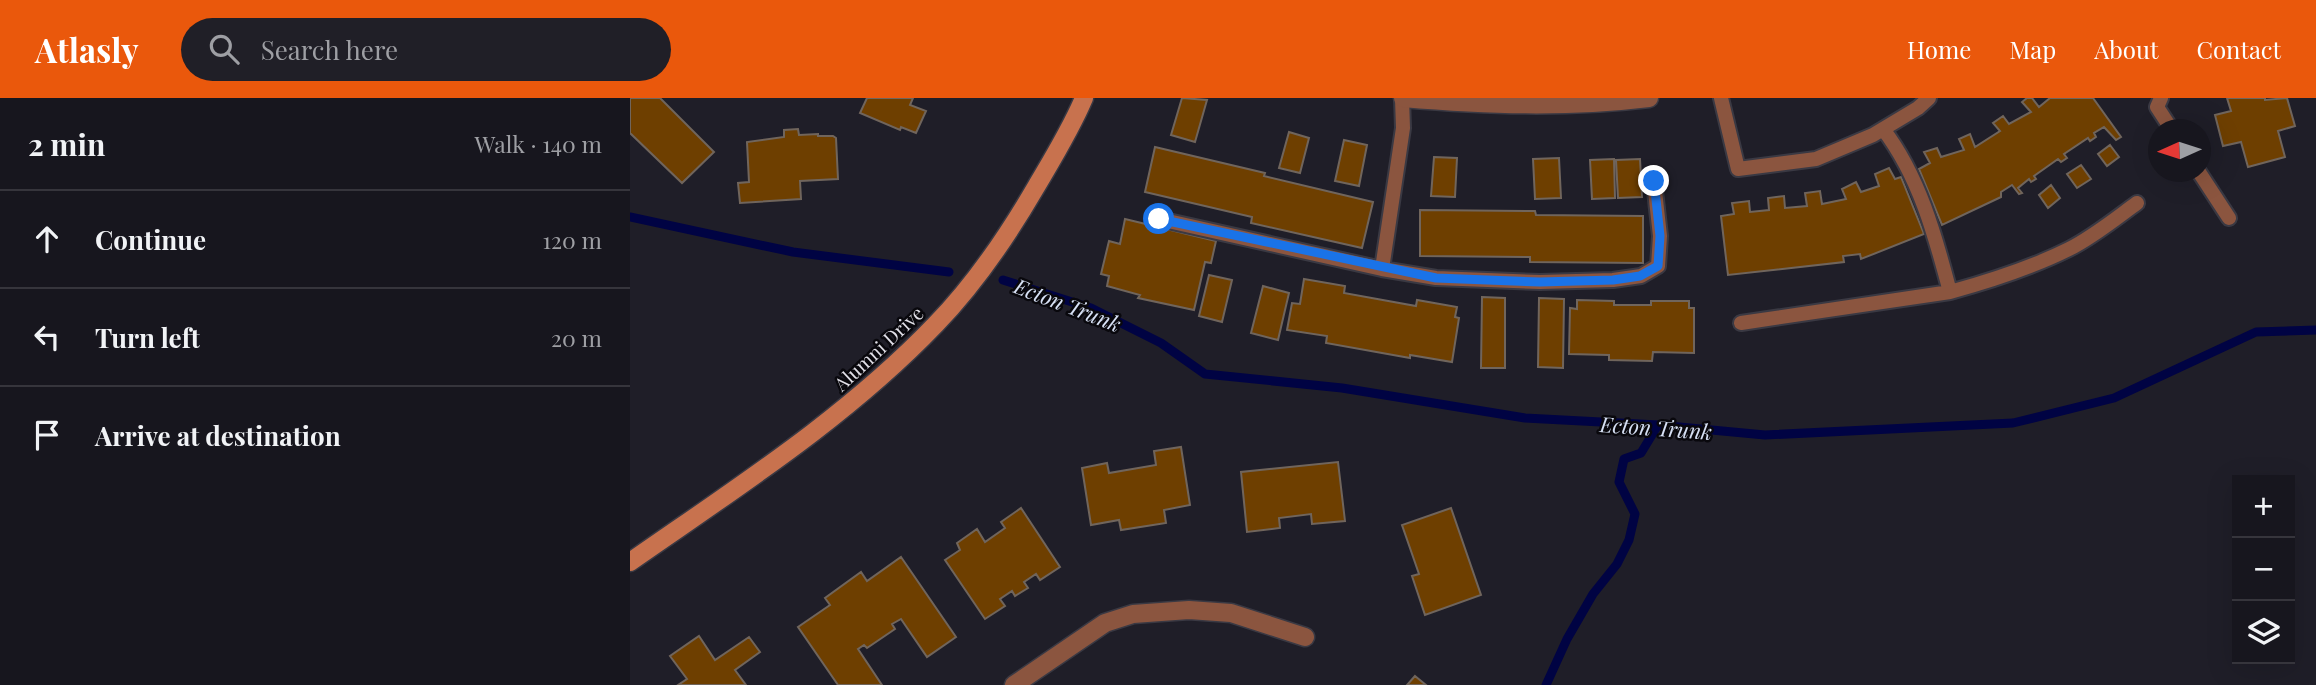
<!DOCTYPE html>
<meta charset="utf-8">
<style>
:root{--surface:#17161e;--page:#201f27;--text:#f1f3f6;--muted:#9e9fa4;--line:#36353c;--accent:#ea580c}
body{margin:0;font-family:"Playfair Display",serif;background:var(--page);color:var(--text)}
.controls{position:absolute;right:21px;bottom:21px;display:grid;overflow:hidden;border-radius:0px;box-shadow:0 7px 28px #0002}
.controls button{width:63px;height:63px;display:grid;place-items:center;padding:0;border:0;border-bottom:2px solid var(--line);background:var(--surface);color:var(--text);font:35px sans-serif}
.compass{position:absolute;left:1518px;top:21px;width:63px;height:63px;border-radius:50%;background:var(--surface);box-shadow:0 7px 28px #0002;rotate:267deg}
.stop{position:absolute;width:21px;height:21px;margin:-16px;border:5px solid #1a73e8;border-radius:50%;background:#fff}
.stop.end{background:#1a73e8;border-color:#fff;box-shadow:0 2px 7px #0008}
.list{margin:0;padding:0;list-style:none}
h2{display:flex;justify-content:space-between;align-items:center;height:91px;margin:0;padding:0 28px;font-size:30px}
h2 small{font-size:23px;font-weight:400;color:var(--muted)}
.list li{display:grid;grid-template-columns:46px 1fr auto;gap:21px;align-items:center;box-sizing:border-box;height:98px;padding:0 28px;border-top:2px solid var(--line)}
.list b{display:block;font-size:26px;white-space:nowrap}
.list em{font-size:23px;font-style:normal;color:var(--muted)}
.icon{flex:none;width:38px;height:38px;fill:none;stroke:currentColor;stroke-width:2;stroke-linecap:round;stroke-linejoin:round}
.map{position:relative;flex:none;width:1686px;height:587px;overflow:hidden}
header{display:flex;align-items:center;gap:42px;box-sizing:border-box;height:98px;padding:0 35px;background:var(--accent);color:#fff}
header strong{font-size:33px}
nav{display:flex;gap:38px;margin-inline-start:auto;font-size:24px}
.search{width:490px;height:63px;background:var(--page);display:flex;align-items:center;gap:18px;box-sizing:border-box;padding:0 24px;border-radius:38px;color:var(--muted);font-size:26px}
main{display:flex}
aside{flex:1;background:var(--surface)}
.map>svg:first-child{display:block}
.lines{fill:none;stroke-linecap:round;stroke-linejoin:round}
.stream{stroke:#000343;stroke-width:9}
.building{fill:#6e3f00;stroke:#70655c;stroke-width:2}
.service-casing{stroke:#3a3943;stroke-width:18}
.minor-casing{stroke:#3a3943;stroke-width:21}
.secondary-casing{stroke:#3a3943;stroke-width:21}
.service{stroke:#8b553f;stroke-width:14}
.minor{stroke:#8b553f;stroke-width:18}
.secondary{stroke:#c8724e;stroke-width:18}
.route{stroke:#1a73e8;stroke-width:9}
.labels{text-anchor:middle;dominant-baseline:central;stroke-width:5;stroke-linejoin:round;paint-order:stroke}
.street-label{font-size:19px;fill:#e1e0e8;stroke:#09080d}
.water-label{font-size:21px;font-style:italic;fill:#d7e1f5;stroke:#09080d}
</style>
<header>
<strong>Atlasly</strong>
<div class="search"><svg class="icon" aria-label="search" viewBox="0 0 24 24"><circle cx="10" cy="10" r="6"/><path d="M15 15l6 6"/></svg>Search here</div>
<nav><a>Home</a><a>Map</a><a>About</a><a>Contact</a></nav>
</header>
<main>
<aside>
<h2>2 min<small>Walk · 140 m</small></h2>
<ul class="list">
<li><svg class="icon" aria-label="ahead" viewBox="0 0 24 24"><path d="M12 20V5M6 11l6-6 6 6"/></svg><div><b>Continue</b></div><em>120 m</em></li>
<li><svg class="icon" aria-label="left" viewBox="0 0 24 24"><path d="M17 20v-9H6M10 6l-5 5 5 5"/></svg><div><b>Turn left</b></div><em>20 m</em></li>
<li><svg class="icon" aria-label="arrive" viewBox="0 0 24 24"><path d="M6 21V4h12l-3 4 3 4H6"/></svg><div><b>Arrive at destination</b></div></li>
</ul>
</aside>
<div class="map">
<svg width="1686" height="587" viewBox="0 0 1686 587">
<rect width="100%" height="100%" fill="#1f1e28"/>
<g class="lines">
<!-- stream -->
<path class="stream" d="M0 119 163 154 319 174
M373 182 461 210 531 245 575 276 712 290 895 320 1028 327 1135 337 1383 325 1484 300 1626 234 1686 232
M916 587 937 541 963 496 987 466 999 442 1005 416 989 384 994 361 1011 355 1028 327"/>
</g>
<!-- building -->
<path class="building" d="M0 0H30L84 54 52 85 0 35Z
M237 0H283L280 7 296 13 286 35 271 29 270 32 230 15Z
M552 0 577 2 565 44 541 37Z
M1397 0H1402L1409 9 1420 0H1463L1491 39 1486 42 1474 29 1464 35 1466 39 1460 43 1458 40 1434 56 1437 60 1431 64 1428 61 1404 78 1406 81 1401 84 1399 81 1388 90 1392 95 1389 96 1382 87 1371 94V99L1312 127 1289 71 1300 65 1294 54 1307 50 1311 59 1334 52 1329 41 1340 36 1345 49 1370 33 1363 25 1373 18 1379 26 1401 14 1392 4Z
M1597 0H1635V2L1657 0 1665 28 1648 33 1655 59 1618 69 1611 44 1593 48 1585 17 1601 13Z
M168 31 169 37 188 36V38H203L206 40 208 81 170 83 171 101 110 105 108 85 119 84 117 44 154 39V32Z
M659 34 679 40 670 75 649 70Z
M714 42 737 47 729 88 705 83Z
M1480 47 1489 59 1477 68 1468 56Z
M525 49 635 75 634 78 743 104 732 150 621 125 622 119 515 94Z
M804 59 827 60 825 99 801 98Z
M929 60 931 100 905 101 903 61Z
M984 61 985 100 962 101 960 62Z
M1010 61 1012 99 988 100 986 62Z
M1451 67 1461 81 1447 90 1437 76Z
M1259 70 1265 81 1271 79 1294 136 1231 161 1230 156 1213 158 1214 164 1098 177 1091 118 1104 116 1102 105 1119 103 1120 114 1139 112 1138 100 1154 98 1155 110 1177 108 1175 95 1190 93 1192 106 1216 101 1212 91 1226 84 1231 94 1249 88 1245 76Z
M1421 87 1430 100 1418 110 1409 97Z
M790 112 905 113 906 117 1013 118V165L900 164V159L790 158Z
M495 121 586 143 581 165 575 164 564 212 508 200 510 197 477 188 479 178 471 176 479 143 490 146Z
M579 177 602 182 592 224 569 218Z
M674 181 715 188 714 195 786 208 787 202 827 209 825 219 829 220 822 264 780 257V260L696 245 697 238 657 232 662 205 670 206Z
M633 188 659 195 648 242 621 235Z
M852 199 875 200V270H851Z
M909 200 934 201 933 270 908 269Z
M947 202 984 203V207H1021V203H1059V210H1064V255L1023 254 1022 263 979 262V257L939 256 940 210 947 211Z
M551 349 560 407 534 412 536 425 491 432 489 422 461 427 452 370 477 365 479 375 526 367 524 353Z
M708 364 715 423 682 426 681 416 649 420 650 430 617 434 611 374Z
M391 410 430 469 410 482 406 476 394 484 398 490 385 498 382 493 370 501 375 508 355 521 315 462 330 452 327 445 347 431 355 444 375 430 371 424Z
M821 410 851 497 795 517 782 478 789 476 772 427Z
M271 459 326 539 297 559 271 521 262 526 265 531 237 550 234 547 228 551 252 587H208L168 529 200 507 195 500 231 474 237 483Z
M69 538 85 562 119 539 130 554 105 572 116 587H48L57 581 40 558Z
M785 578 796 587H777Z"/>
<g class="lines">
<!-- service casing -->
<g class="service-casing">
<path id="service" d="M1091 0 1108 71 1186 61 1243 37 1288 10 1299 0
M1531 0 1527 9 1542 32
M1569 74 1599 120
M529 121 752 171 773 30 772 0
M752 171 806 180 910 184 983 182 1011 178 1028 168 1030 138 1024 84
M1320 194C1360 183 1401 170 1439 151 1463 139 1485 121 1507 105
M1111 225 1320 194C1305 137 1289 78 1253 31"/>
</g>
<!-- minor casing -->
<g class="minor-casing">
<path id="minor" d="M773 0C855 7 937 10 1019 0
M384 587 475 525 503 516 559 512 601 515 675 539"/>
</g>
<!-- secondary casing -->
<g class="secondary-casing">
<path id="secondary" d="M0 464C106 390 216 320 306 226 345 186 378 137 406 89 423 60 441 31 454 0"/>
</g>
<!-- service -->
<use href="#service" class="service"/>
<!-- minor -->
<use href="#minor" class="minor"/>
<!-- secondary -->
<use href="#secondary" class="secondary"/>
</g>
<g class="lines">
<!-- route -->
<path class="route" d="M529 121 806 180 910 184 983 182 1010 178 1028 168 1030 138 1024 83"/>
</g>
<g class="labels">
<!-- street labels -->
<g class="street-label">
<text transform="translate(248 250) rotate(-43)">Alumni Drive</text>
</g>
<!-- water labels -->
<g class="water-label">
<text transform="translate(438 206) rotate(21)">Ecton Trunk</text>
<text transform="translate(1026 329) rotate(4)">Ecton Trunk</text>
</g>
</g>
</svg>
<div class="controls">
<button>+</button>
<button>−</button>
<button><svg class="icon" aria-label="layers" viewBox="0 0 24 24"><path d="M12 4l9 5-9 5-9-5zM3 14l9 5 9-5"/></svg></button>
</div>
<svg class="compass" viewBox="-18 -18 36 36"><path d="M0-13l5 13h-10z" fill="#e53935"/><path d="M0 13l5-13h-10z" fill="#9e9fa4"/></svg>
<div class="stop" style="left:529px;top:121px"></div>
<div class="stop end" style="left:1024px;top:83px"></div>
</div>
</main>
